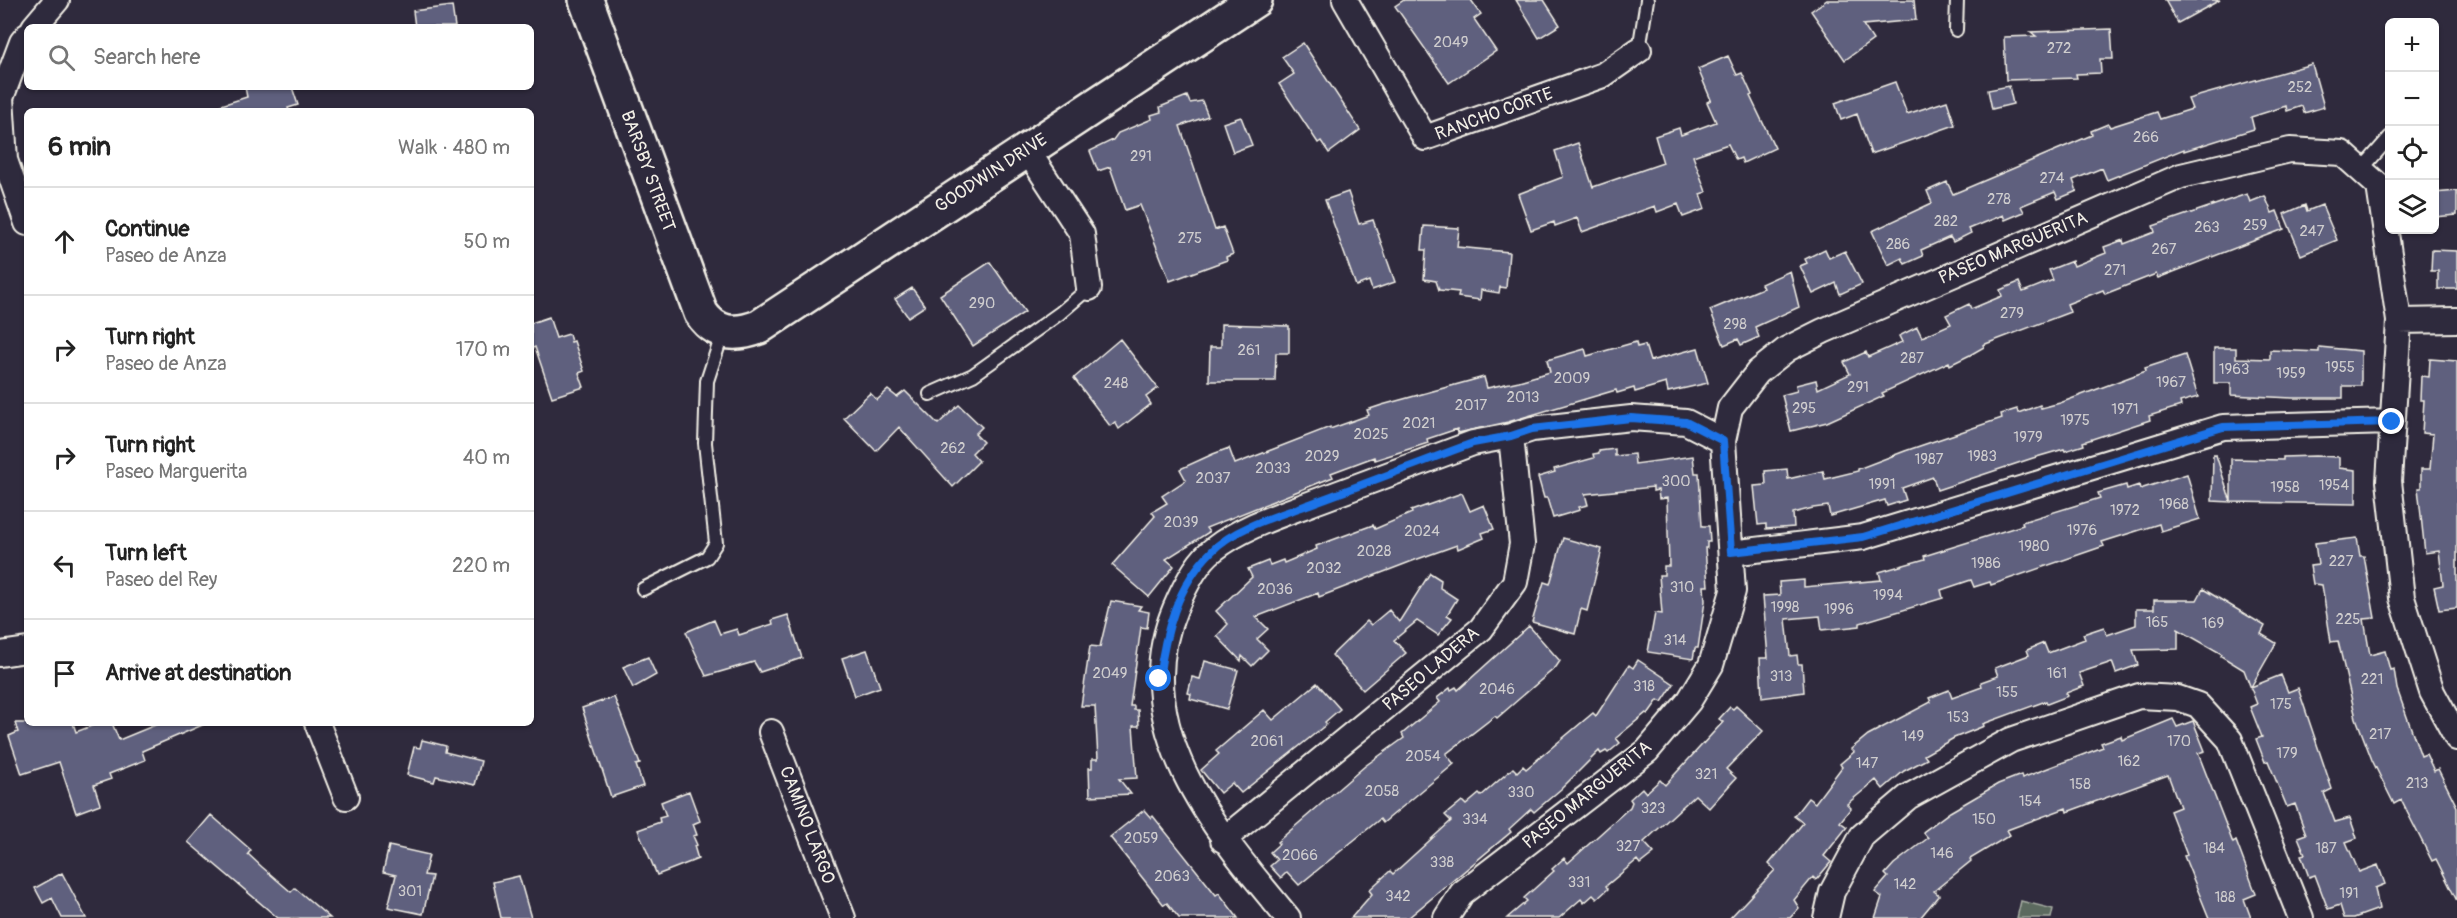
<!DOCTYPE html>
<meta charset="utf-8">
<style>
:root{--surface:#fff;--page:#f6f6f6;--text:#222;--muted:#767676;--line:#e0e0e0}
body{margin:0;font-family:Pangolin,sans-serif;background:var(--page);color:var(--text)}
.controls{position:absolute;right:18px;top:18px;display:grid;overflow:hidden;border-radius:9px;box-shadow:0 2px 4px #0004}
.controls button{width:54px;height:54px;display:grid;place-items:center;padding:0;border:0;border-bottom:2px solid var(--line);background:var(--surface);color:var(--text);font:30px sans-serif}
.stop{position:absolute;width:18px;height:18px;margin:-14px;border:4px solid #1a73e8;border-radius:50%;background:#fff}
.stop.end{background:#1a73e8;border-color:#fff;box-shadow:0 2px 6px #0008}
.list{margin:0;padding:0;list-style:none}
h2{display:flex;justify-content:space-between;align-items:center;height:78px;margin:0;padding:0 24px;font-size:26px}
h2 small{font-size:20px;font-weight:400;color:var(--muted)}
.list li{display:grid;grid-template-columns:39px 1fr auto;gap:18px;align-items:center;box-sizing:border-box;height:108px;padding:0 24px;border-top:2px solid var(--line)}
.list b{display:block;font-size:22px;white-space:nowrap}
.list p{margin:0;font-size:20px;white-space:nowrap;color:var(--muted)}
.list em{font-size:20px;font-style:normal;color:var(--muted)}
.icon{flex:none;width:33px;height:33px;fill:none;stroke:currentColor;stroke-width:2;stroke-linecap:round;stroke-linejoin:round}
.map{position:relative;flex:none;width:2457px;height:918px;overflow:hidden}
.search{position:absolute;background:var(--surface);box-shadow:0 2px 4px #0004;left:24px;top:24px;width:510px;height:66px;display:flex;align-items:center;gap:15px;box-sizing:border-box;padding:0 21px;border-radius:9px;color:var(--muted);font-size:22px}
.panel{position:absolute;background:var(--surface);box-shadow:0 2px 4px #0004;left:24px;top:108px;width:510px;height:618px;border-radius:9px}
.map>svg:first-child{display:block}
.green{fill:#5c6a5f;stroke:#a8aea4;stroke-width:1.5}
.building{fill:#5f607e;stroke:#f4f1e8;stroke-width:1.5}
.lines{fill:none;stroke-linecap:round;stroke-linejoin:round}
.lane-casing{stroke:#f4f1e8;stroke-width:16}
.street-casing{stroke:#f4f1e8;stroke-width:28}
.secondary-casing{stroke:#f4f1e8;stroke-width:38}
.lane{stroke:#2f2a3d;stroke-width:12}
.street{stroke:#2f2a3d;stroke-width:24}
.secondary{stroke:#2f2a3d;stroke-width:33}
.route{stroke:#1a73e8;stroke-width:8}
.labels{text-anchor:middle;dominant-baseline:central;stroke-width:4.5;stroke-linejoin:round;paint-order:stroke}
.number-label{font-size:15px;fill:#cfcdce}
.street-label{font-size:18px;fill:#f4f1e8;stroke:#2f2a3d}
</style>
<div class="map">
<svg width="2457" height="918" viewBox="0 0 2457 918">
<rect width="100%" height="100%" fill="#2f2a3d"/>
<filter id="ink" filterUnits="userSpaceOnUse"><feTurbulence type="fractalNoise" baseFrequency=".0167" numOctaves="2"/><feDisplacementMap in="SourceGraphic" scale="12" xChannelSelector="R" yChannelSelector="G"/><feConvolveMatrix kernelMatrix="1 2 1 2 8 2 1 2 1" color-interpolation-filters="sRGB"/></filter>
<g filter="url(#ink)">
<!-- green -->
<path class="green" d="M2021 901 2053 909 2051 918H2017Z"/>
<!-- building -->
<path class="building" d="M1404 0H1471L1481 14 1474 19 1496 51 1449 83 1395 6Z
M1516 0H1544L1560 25 1539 38Z
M1827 0H1914L1916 20 1863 25 1873 40 1845 60 1811 11Z
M2165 0H2220L2178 23Z
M452 6 455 27H415L413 11Z
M2111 29 2113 59H2100L2101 73 2076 74 2077 78 2006 80 2004 37 2036 36 2031 32Z
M1303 43 1360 130 1329 153 1321 141 1318 143 1279 84 1294 74 1282 57Z
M1728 56 1737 75 1742 73 1752 95 1750 96 1775 148 1743 163 1741 158 1736 160 1728 144 1693 156 1706 192 1700 194 1705 209 1683 217 1678 204 1657 212 1655 206 1582 232 1577 218 1555 226 1554 222 1531 230 1518 194 1563 177 1555 151 1578 143 1593 187 1663 163 1655 136 1679 128 1681 135 1716 122 1707 102 1711 100 1698 69Z
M2312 64 2324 107 2304 113 2302 106 2287 111 2286 106 2251 117 2254 129 2184 151V149L2107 180 2102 168 2073 180 2077 191 2058 199 2055 192 2021 206 2024 212 2005 220 2003 215 1969 229 1971 233 1953 242 1950 237 1921 250 1923 256 1905 264 1902 258 1888 265 1872 231 1932 203 1927 191 1947 182 1953 194 2092 135 2091 131 2108 124 2110 127 2157 112 2160 119 2192 109 2188 99Z
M1895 82 1907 114 1947 101 1955 125 1871 154 1857 114 1841 120 1835 103Z
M2009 86 2013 104 1992 109 1988 90Z
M245 87H292L298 105 288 108 289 111H215V107L247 97Z
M1187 96 1190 103 1202 101 1208 116 1180 126 1215 230 1223 227 1233 254 1226 257 1227 260 1170 281 1140 205 1125 210 1110 167 1098 171 1090 151 1113 140 1118 133 1152 119 1151 115 1161 112 1160 107Z
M1241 117 1252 145 1233 152 1223 123Z
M2457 191V215L2434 217V193Z
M1348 192 1359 224 1373 220 1395 282 1372 290 1369 281 1356 286 1325 200Z
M2247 194 2250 202 2265 196 2272 213 2277 211 2284 229 2158 278 2156 274 2105 294 2103 290 2067 304 2070 312 1983 345 1984 347 1970 355 1950 365 1949 362 1882 393 1884 396 1827 422 1791 431 1782 395 1797 391 1796 385 1816 380 1818 389 1850 374 1844 362 1866 352 1868 357 1902 342 1899 336 1917 327 1922 337 1951 324 1946 315 1969 304 1971 309 2002 296 2000 290 2019 282 2023 292 2053 280 2049 270 2072 261 2074 266 2106 253 2104 247 2123 240 2124 244 2155 232 2153 226Z
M2305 205 2307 211 2322 205 2337 240 2301 255 2284 214Z
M1424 226 1459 228 1457 247 1509 252 1506 288 1500 287 1499 293 1481 290 1480 300 1458 297 1459 292 1439 290 1436 281 1424 279 1426 250H1422Z
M1825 249 1829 258 1845 251 1862 284 1840 294 1836 283 1813 294 1800 266 1807 263 1805 259Z
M2432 250 2457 251V289H2438V271H2431Z
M990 262 1025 312 973 346 940 295Z
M1790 271 1799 307 1755 327 1759 337 1741 345 1738 339 1724 345 1710 310 1763 288 1761 284Z
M912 288 925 306 908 317 895 299Z
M549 317 556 338 569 334 571 342 574 341 584 371 579 373 584 387 552 397 535 347 531 349V323Z
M1221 324 1289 326V353H1276L1275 381H1209L1210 347H1221Z
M1120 339 1158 388 1146 397 1151 404 1119 429 1115 422 1110 426 1074 378Z
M1636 342 1637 347 1645 345 1650 361 1698 348 1708 383 1668 392 1666 383 1635 392 1634 388 1617 393 1616 390 1508 422 1458 433 1457 429 1427 439 1428 443 1375 460 1374 457 1331 473 1333 477 1206 528 1209 532 1166 559 1174 566 1149 597 1112 565 1155 516 1152 512 1167 503 1162 496 1186 480 1180 469 1213 454 1229 448 1235 464 1330 427V429L1369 415 1367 410 1382 405 1484 377 1487 388 1519 381 1550 372 1547 360 1585 349 1587 356Z
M2319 347 2361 351V386H2343V398H2292L2231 395V383H2214V348H2236V358L2270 359V350L2319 352Z
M2185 355 2198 397 2180 402 2181 406 2149 416 2150 420 2083 442 2084 445 2065 451 2064 449 2033 458 1937 490 1933 477 1902 488 1906 500 1887 506 1885 500 1830 516 1828 506 1813 508 1793 513 1794 527 1766 529V524L1758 525 1754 486 1766 485 1765 471 1787 469 1788 479 1823 471 1825 479 1858 471V469L1905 451 2002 418 2001 414 2017 409 2018 413 2040 405 2041 408 2060 403 2146 371 2145 368Z
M2430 359 2457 361V608L2439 610 2434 587 2443 585 2439 551 2425 553 2418 488H2421V469H2430L2433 434 2422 433 2424 400H2420L2421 376 2429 377Z
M888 390 897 397 905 391 938 424 959 405 982 427 975 434 983 442 972 453 979 461 953 487 899 427 876 451 844 418 870 393 877 400Z
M1615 449V456L1634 454 1635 464 1693 456 1695 473H1699L1702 526H1709L1710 542H1707V548H1705L1708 586H1704L1705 601 1698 648H1695L1693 659 1648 652 1655 613 1662 614 1659 575H1664V566H1669L1667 498 1659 499 1658 490 1653 491V487L1585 494 1588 505 1579 507 1580 510 1553 518 1547 498H1544L1538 477 1555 472 1554 469 1594 458 1593 454 1599 453V451Z
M2213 455H2216L2231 502 2212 501Z
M2315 456 2339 457V468L2356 470V504L2231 502V459L2283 460V457Z
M2187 474 2200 519 2161 531 2159 524 2102 542 2104 546 1991 585 1990 582 1974 587 1971 580 1941 590 1943 598 1860 623V626L1822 630 1820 616 1786 619 1790 656 1797 655 1798 664H1802L1804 692 1762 698 1760 658H1768L1763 596 1780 595 1779 582 1804 580V587L1881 580 1879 572 1925 559 1924 556 2023 525 2022 522 2100 498 2098 493 2126 485 2127 489 2139 485 2140 489Z
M1462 493 1470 511 1484 505 1494 529 1482 533 1484 538 1458 549 1457 545 1415 560 1319 597 1318 593 1256 617 1268 629 1257 639 1268 650 1252 666 1242 656 1241 661 1217 636 1228 624 1216 611 1252 577 1248 569 1268 561 1270 565 1283 560 1284 563 1317 549 1316 546 1373 525 1375 529 1412 513 1411 511Z
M1563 538 1602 549 1587 611 1581 609 1575 634 1532 622 1544 582 1550 584Z
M2357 538 2360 556H2364L2375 618 2364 619 2370 655 2385 651 2390 670 2394 669 2397 689 2421 756 2426 754 2434 771 2438 769 2457 807V901L2436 859 2432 861 2401 800 2394 804 2372 760 2356 718 2338 641 2331 642 2322 585 2313 584 2310 566 2318 565 2315 543Z
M1430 573 1441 580 1440 588 1457 599 1447 615 1452 618 1438 635 1417 621 1394 640 1406 653 1363 690 1332 655 1367 621 1371 625 1389 610 1399 622Z
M2203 589 2265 626 2261 634 2276 643 2251 687 2281 675 2288 692 2298 688 2332 789 2324 793 2335 822 2350 818 2357 838 2346 842 2359 872 2378 865 2385 884 2375 888 2379 909 2354 918H2344L2340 905 2328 909 2315 875 2309 877 2301 855 2305 854 2298 837 2306 834 2295 804 2287 807 2268 761 2265 762 2256 739 2262 737 2250 707 2257 704 2244 670 2221 656 2222 654 2178 629V649L2133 650 2138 665 2116 673 2112 662 2079 673 2084 686 2066 693 2068 696 2047 704 2046 701 1983 724 1984 726 1954 738 1924 755 1927 759 1904 771 1883 789 1876 780 1847 804 1851 808 1840 822 1847 827 1824 856 1831 862 1816 880 1813 877 1794 900 1799 908 1790 918H1730L1775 870 1769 864 1803 823 1794 816 1808 798 1815 803 1842 767 1840 764 1854 752 1851 749 1868 735 1931 702 1929 698 1949 690 1952 698 1982 687 1981 682 1998 676 1995 668 2029 655 2027 650 2044 643 2048 653 2085 639 2083 634 2104 627 2107 635 2136 625V609H2154V600H2197Z
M1111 601 1141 606 1138 610 1149 612 1147 628 1141 627 1130 706H1134V710H1138L1139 726H1133L1137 778 1119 779 1131 794 1090 796 1089 768H1092V759H1098L1095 706H1081L1090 646 1100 647Z
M788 615 802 658 760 672 754 662 706 676 686 632 714 620 720 634 737 629 739 635 773 624 772 620Z
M1529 626 1560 661 1556 667 1497 718 1495 716 1446 754 1454 764 1383 823 1380 819 1299 885 1287 872 1281 878 1270 866 1277 860 1270 852 1279 844 1277 842 1365 766 1404 738 1402 734 1440 702 1437 698 1450 688 1451 690 1456 687 1458 690Z
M867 650 880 687 855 696 842 658Z
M648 657 656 675 633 688 623 667Z
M1638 660 1674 684 1662 702 1658 700 1648 714 1646 713 1616 738 1620 743 1608 753 1606 751 1601 754 1599 751 1561 789 1534 812 1531 809 1509 829 1511 832 1408 918H1351L1372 894 1369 890 1390 871 1393 874 1451 821 1445 815 1462 801 1466 805 1479 794 1481 796 1513 768 1517 772 1523 766 1526 769 1593 713 1596 716 1629 665 1633 668Z
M1205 661 1238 670 1227 709 1190 699 1191 694 1188 693 1192 677 1200 679Z
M1317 683 1340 709 1325 722 1327 724 1241 793 1232 783 1220 793 1201 770 1219 754 1216 751 1264 710 1273 720Z
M614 697 640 764 636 765 643 786 611 797 582 708Z
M1736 706 1763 731 1726 769 1736 778 1709 808 1695 795 1644 842 1654 853 1640 864 1637 860 1606 886 1608 889 1597 899 1593 895 1584 903 1581 899 1559 918H1507L1527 901 1524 898 1554 871 1552 869 1564 858 1568 863 1630 807 1632 802 1630 799 1642 788 1646 793 1660 780 1665 785 1723 722 1719 719 1730 707 1733 709Z
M2173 719 2177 727 2193 721 2205 751 2198 753 2233 843 2236 841 2256 894 2244 899 2251 918H2209L2184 856 2187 855 2170 811 2180 807 2168 775 2067 812 2066 808 2007 830 2010 835 1970 859 1971 861 1934 891 1939 895 1920 918H1875L1882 897 1875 892 1888 877 1885 874 1894 864 1928 838 1923 832 1950 812 1998 784 2021 775 2022 778 2103 747 2101 743 2121 736 2122 740Z
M15 723H73L76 732 99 723H112L119 740 160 723H207L142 751 145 760 109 774 111 779 94 785 100 804 76 813 59 762 22 774 9 736 18 732Z
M422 740 446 746 445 752 481 761 475 785 436 776 434 782 407 775 414 747 420 748Z
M689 791 700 821 693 824 697 835 693 836 697 845 694 846 698 859 657 875 638 830 660 822 659 818 666 816 661 802Z
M1144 810 1151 818 1153 816 1216 895 1219 893 1238 918H1179L1167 903 1164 905 1110 837Z
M211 815 251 850 248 854 262 867 291 892 295 888 330 918H278L188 842Z
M389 846 429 855 424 875 432 876 423 914 388 907 396 875 383 872Z
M62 873 86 918H62L52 898 43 903 35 888Z
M519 876 531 918H501L493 882Z"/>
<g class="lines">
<!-- lane casing -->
<g class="lane-casing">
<path id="lane" d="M1956 30 1957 0
M1639 50 1647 0
M2361 170 2390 137
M930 394 973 375 1060 313 1089 288
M643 589 707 557 716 543 705 443 707 381 723 332"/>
</g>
<!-- street casing -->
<g class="street-casing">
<path id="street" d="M1345 0 1425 138 1603 75 1639 50
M34 27 57 0
M27 36 22 42 1 98 5 160 27 223
M1027 150 1082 234 1089 288
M2399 321 2457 320
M1731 553 1863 537 2223 427 2392 422
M0 654 27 650
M317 723 346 797
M771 732 843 918
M1223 840 1481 629 1515 582 1522 544 1511 436
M1288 918C1217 833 1125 727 1175 609 1183 590 1196 562 1214 549 1245 525 1284 514 1320 500 1371 481 1422 462 1473 443L1511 436 1532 429 1631 418 1686 422 1723 441
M1446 918 1462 893 1647 751 1689 701 1711 665 1733 591 1723 441 1730 408 1758 372 1787 349 1823 331 2181 176 2290 150 2342 153 2379 186 2399 321 2389 481 2402 598 2432 692 2457 738
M1826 918 1832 892 1862 836 1908 797 2011 740 2139 696 2178 698 2198 705 2230 740 2301 918"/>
</g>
<!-- secondary casing -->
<g class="secondary-casing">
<path id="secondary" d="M586 0 701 313C716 335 735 336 759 327L1255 0"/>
</g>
<!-- lane -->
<use href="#lane" class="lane"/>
<!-- street -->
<use href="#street" class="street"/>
<!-- secondary -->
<use href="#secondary" class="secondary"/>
</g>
</g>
<g class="lines" filter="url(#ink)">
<!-- route -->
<path class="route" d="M1159 679C1165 633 1177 585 1212 551 1235 527 1280 515 1310 504 1365 484 1419 463 1473 443L1511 436 1532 429 1631 418 1686 422 1723 441 1731 552 1863 537 2223 427 2392 422"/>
</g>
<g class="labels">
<!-- number labels -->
<g class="number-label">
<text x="1451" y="42">2049</text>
<text x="2059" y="48">272</text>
<text x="2300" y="87">252</text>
<text x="2146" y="137">266</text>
<text x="1141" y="156">291</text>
<text x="2052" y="178">274</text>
<text x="1999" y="199">278</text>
<text x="1946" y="221">282</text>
<text x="2255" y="225">259</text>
<text x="2207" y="227">263</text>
<text x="2312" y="231">247</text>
<text x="1190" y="238">275</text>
<text x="1898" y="244">286</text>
<text x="2164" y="249">267</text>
<text x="2115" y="270">271</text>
<text x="982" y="303">290</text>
<text x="2012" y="313">279</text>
<text x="1735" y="324">298</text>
<text x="1249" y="350">261</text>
<text x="1912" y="358">287</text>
<text x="2340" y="367">1955</text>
<text x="2234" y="369">1963</text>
<text x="2291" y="373">1959</text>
<text x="1572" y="378">2009</text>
<text x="2171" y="382">1967</text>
<text x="1116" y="383">248</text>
<text x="1858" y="387">291</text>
<text x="1523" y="397">2013</text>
<text x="1471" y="405">2017</text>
<text x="1804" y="408">295</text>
<text x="2125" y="409">1971</text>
<text x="2075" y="420">1975</text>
<text x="1419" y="423">2021</text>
<text x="1371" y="434">2025</text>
<text x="2028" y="437">1979</text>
<text x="953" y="448">262</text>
<text x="1322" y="456">2029</text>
<text x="1982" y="456">1983</text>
<text x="1929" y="459">1987</text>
<text x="1273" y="468">2033</text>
<text x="1213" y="478">2037</text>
<text x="1676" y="481">300</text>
<text x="1882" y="484">1991</text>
<text x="2334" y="485">1954</text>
<text x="2285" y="487">1958</text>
<text x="2174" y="504">1968</text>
<text x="2125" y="510">1972</text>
<text x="1181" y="522">2039</text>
<text x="2082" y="530">1976</text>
<text x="1422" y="531">2024</text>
<text x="2034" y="546">1980</text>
<text x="1374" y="551">2028</text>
<text x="2341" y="561">227</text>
<text x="1986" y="563">1986</text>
<text x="1324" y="568">2032</text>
<text x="1682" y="587">310</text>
<text x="1275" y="589">2036</text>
<text x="1888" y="595">1994</text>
<text x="1785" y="607">1998</text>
<text x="1839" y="609">1996</text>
<text x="2348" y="619">225</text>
<text x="2157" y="622">165</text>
<text x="2213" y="623">169</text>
<text x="1675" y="640">314</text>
<text x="1110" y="673">2049</text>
<text x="2057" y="673">161</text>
<text x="1781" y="676">313</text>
<text x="2372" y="679">221</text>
<text x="1644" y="686">318</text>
<text x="1497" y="689">2046</text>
<text x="2007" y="692">155</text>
<text x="2281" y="704">175</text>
<text x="1958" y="717">153</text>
<text x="2380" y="734">217</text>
<text x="1913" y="736">149</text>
<text x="1267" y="741">2061</text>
<text x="2179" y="741">170</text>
<text x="2287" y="753">179</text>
<text x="1423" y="756">2054</text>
<text x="2129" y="761">162</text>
<text x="1867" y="763">147</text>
<text x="1706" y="774">321</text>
<text x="2417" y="783">213</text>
<text x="2080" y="784">158</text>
<text x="1382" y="791">2058</text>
<text x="1521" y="792">330</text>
<text x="2030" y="801">154</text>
<text x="1653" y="808">323</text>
<text x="1475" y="819">334</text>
<text x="1984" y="819">150</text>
<text x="1141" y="838">2059</text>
<text x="1628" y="846">327</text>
<text x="2214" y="848">184</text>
<text x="2326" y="848">187</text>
<text x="1942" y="853">146</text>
<text x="1300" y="855">2066</text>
<text x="1442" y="862">338</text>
<text x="1172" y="876">2063</text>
<text x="1579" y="882">331</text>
<text x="1905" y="884">142</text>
<text x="410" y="891">301</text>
<text x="2349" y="893">191</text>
<text x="1398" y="896">342</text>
<text x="2225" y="897">188</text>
</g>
<!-- street labels -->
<g class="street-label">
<text transform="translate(1494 114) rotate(-20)">RANCHO CORTE</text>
<text transform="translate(648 171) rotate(70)">BARSBY STREET</text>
<text transform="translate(991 173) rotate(-33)">GOODWIN DRIVE</text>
<text transform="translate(2013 248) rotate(-23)">PASEO MARGUERITA</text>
<text transform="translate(1431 669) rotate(-40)">PASEO LADERA</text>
<text transform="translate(1587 795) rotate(-39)">PASEO MARGUERITA</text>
<text transform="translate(807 825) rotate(69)">CAMINO LARGO</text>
</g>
</g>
</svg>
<div class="controls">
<button>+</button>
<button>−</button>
<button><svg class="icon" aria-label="locate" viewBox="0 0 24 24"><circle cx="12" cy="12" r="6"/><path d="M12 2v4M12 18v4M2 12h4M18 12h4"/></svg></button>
<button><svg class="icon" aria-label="layers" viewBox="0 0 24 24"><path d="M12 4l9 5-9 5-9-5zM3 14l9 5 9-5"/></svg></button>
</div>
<div class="stop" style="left:1159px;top:679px"></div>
<div class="stop end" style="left:2392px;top:422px"></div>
<div class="search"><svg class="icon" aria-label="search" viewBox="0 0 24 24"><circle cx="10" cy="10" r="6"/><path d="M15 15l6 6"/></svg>Search here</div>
<section class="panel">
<h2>6 min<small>Walk · 480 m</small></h2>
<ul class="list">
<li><svg class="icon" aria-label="ahead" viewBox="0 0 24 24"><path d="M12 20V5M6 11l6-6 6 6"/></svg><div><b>Continue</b><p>Paseo de Anza</p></div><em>50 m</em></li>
<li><svg class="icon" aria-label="right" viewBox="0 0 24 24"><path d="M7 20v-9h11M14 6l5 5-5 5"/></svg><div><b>Turn right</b><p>Paseo de Anza</p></div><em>170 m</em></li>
<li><svg class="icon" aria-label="right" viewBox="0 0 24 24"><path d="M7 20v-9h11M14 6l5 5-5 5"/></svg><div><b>Turn right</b><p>Paseo Marguerita</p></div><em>40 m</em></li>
<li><svg class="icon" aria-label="left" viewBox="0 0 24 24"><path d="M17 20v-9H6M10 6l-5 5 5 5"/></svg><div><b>Turn left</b><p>Paseo del Rey</p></div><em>220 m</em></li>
<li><svg class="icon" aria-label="arrive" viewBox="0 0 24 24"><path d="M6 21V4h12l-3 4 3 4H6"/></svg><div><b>Arrive at destination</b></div></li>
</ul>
</section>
</div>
